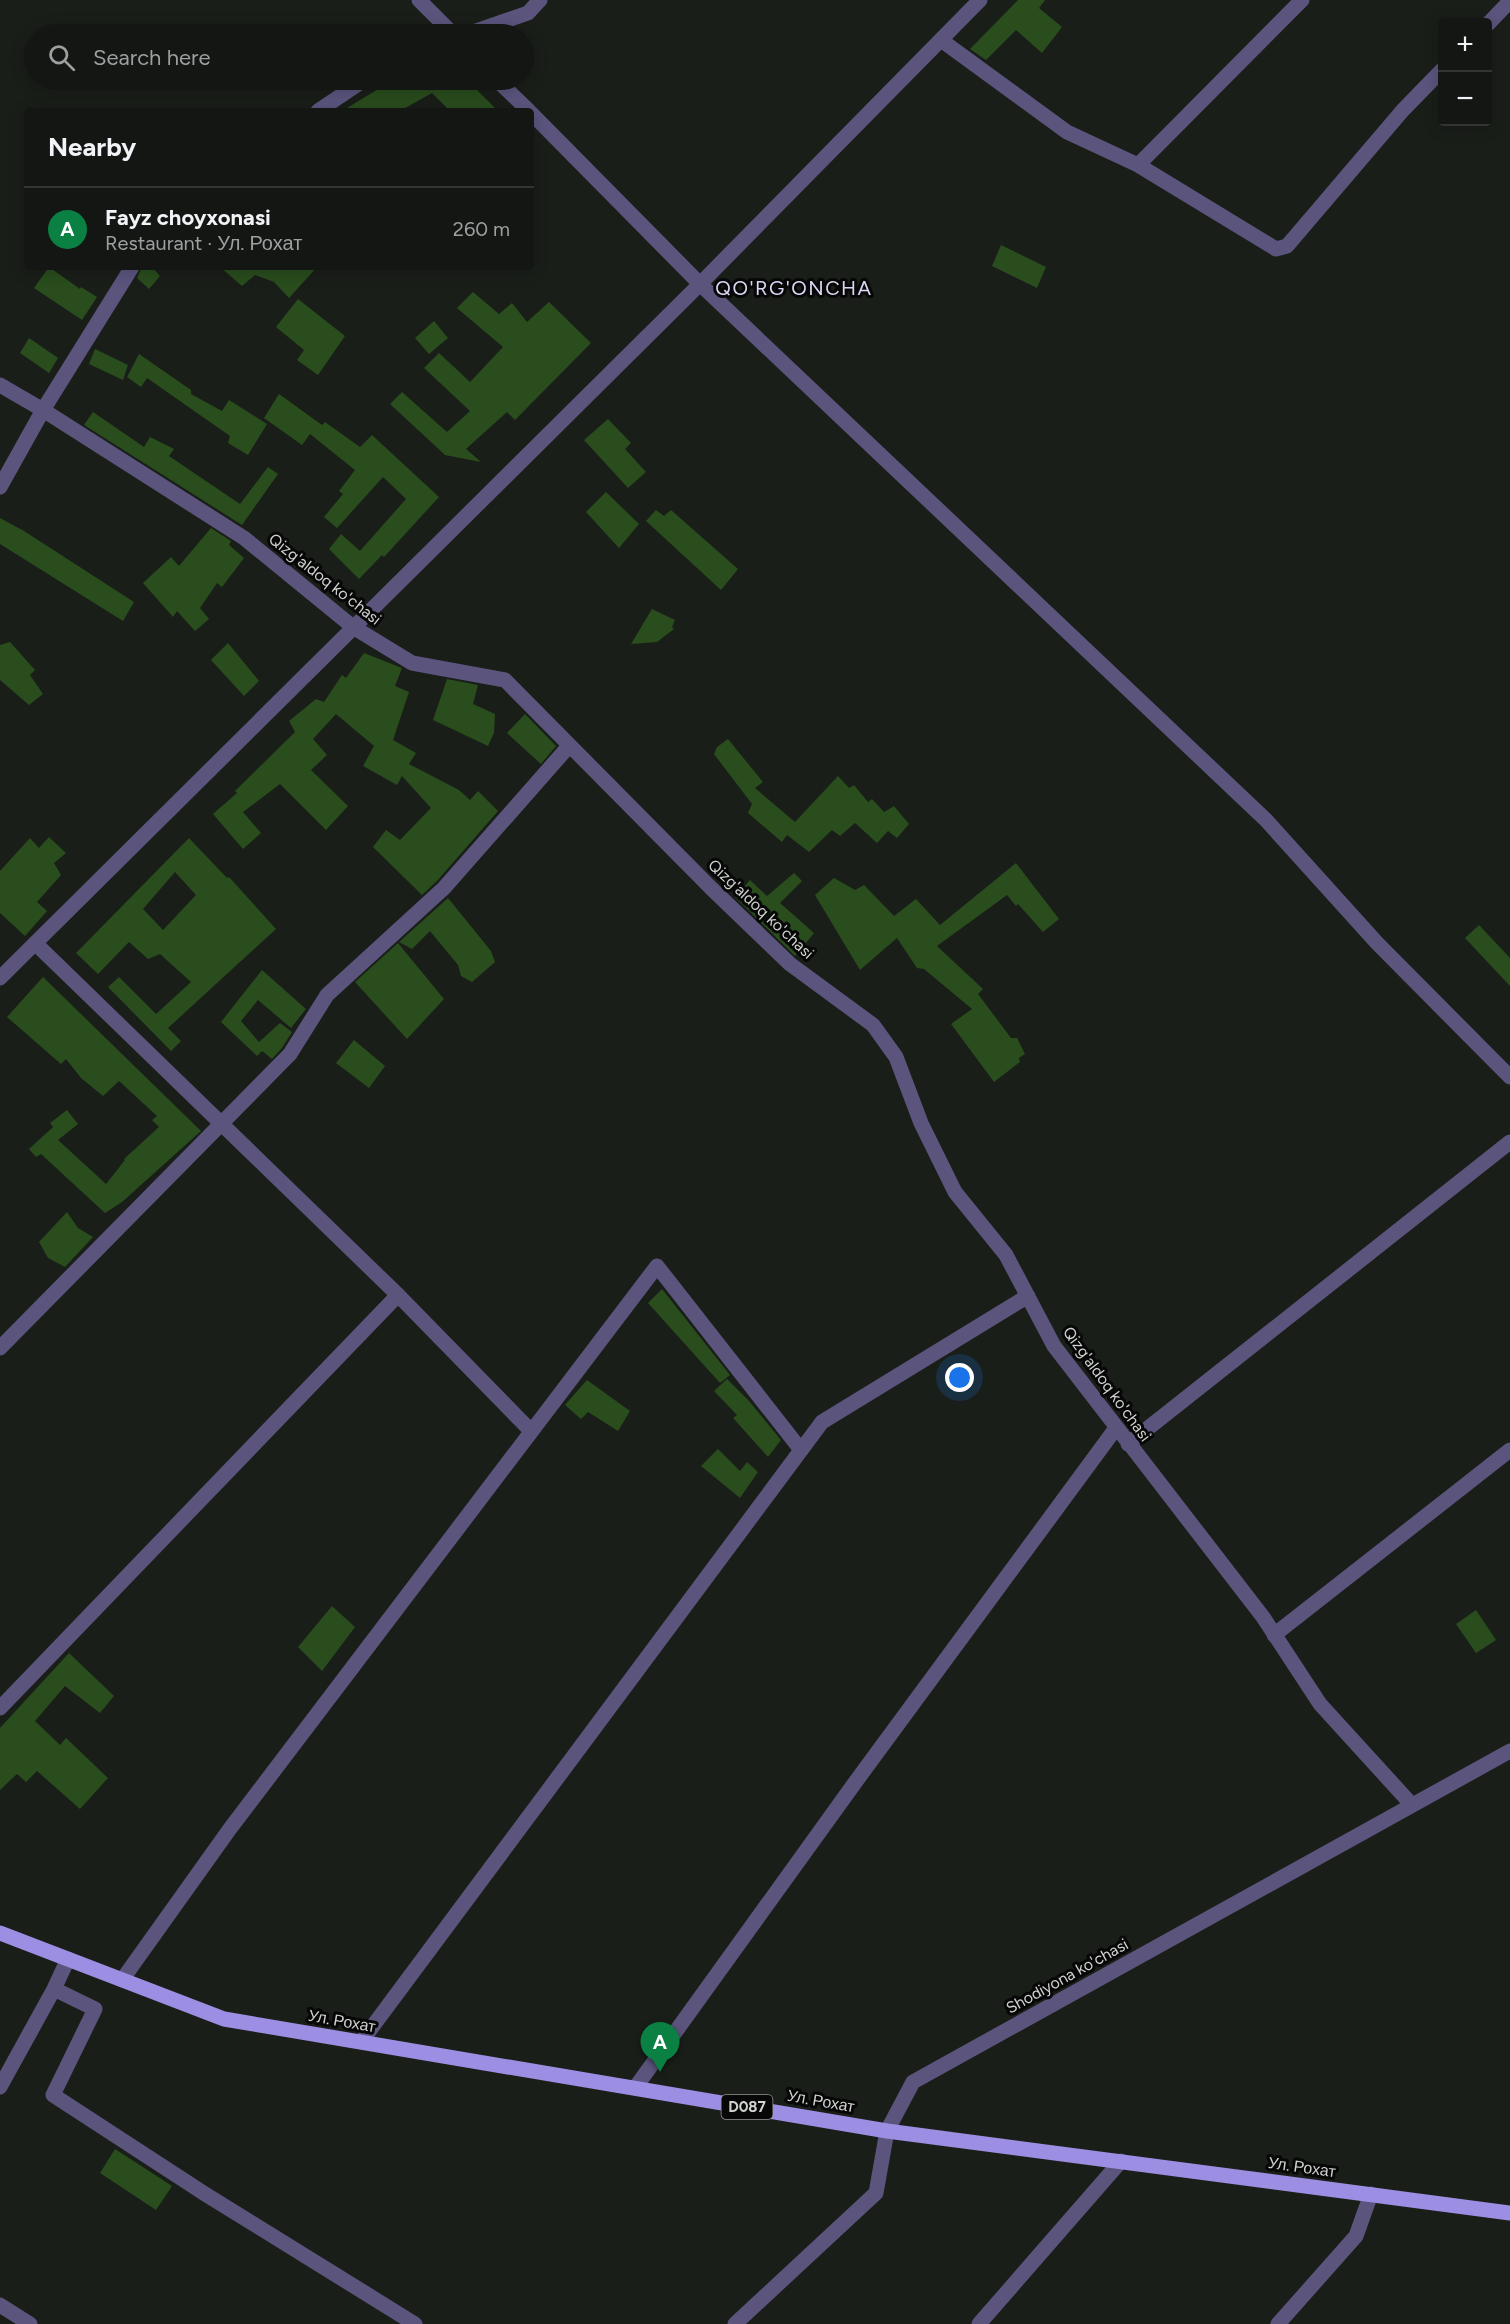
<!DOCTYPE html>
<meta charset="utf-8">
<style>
:root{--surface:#141613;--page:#1d1f1c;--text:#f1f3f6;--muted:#9d9fa0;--line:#333533;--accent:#0b8043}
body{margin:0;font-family:Figtree,sans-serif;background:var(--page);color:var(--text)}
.controls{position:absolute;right:18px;top:18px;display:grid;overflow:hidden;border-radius:6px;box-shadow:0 3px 15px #0003}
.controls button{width:54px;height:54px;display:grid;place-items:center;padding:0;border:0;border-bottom:2px solid var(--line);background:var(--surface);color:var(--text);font:30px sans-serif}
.you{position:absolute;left:960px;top:1378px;width:21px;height:21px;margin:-15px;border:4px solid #fff;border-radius:50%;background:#1a73e8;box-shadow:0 0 0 9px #1a73e833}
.badge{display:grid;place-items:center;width:39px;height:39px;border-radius:50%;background:var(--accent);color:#fff;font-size:20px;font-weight:700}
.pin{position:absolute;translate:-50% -50px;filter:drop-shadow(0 2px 3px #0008)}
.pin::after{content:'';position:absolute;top:32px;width:21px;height:18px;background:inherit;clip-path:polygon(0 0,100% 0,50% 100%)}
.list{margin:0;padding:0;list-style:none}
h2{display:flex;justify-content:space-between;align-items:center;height:78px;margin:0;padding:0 24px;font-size:26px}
h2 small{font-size:20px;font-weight:400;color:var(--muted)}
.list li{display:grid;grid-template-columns:39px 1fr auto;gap:18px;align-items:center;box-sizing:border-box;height:84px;padding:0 24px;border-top:2px solid var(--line)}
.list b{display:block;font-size:22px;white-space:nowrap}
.list p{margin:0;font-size:20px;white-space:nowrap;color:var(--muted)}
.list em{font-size:20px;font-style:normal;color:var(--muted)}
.icon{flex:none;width:33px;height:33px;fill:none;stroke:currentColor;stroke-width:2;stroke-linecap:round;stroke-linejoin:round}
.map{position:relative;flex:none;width:1510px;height:2324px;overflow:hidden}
.search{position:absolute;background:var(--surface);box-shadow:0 3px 15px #0003;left:24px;top:24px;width:510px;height:66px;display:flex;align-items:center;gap:15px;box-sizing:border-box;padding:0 21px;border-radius:33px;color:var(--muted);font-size:22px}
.panel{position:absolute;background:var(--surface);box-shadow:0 3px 15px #0003;left:24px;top:108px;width:510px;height:162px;border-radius:6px}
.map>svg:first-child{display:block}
.building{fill:#294d1d;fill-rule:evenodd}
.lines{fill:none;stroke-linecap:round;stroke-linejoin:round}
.minor{stroke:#5b557e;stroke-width:15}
.tertiary{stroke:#5b557e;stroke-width:15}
.primary{stroke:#9c8ee3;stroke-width:15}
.labels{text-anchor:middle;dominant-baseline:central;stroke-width:6;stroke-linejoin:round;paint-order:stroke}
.shield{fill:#060706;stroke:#939593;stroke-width:1.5}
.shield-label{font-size:15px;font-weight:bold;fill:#cfd2cf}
.street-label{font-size:16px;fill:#cfd2cf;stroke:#060706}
.quarter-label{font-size:20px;letter-spacing:1.5px;fill:#dad7f4;stroke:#060706}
</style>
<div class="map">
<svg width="1510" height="2324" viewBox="0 0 1510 2324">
<rect width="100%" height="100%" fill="#1a1e19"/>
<!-- building -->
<path class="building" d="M1018 0H1045L1039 8 1062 27 1042 53 1016 30 986 60 970 49Z
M393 80H467L498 111H450L432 93 400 111H342Z
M1001 245 1046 267 1037 288 992 266Z
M49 267 80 289 81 287 97 297 82 320 34 288Z
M142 267H152L160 276 149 289 137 278Z
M220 267H317L289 298 274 282 255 275 242 286Z
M473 292 499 314 512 303 527 322 549 302 591 343 515 420 507 412 466 449 481 462 445 455 390 404 402 392 447 432 470 411 424 368 439 353 470 382 503 347 457 308Z
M298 299 345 336 318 375 297 360 304 350 276 327Z
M434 321 448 338 429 354 415 338Z
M29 338 58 358 49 373 20 353Z
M95 349 128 365 123 380 89 364Z
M139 354 191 390V394L222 411 229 400 267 424 248 455 228 443 230 436 147 378 141 387 127 377Z
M279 394 322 425 325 422 360 447 372 435 439 497 384 557 382 555 359 579 329 549 341 534 360 551 406 499 383 477 337 528 324 517 343 494 339 491 355 470 310 434 302 445 264 418Z
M93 412 144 447 150 437 174 449 169 456 240 504 268 467 278 474 242 525 84 425Z
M608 419 631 443 625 449 646 472 628 488 584 440Z
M606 492 639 524 619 548 586 512Z
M656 510 664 516 671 510 738 569 721 590 646 521Z
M0 518 24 531 134 602 123 621 0 544Z
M211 528 231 541 229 545 244 558 222 587 217 583 200 608 209 619 195 631 177 611 173 617 143 583 171 557 179 566Z
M652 609 675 620 672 627 674 629 657 642 631 644Z
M10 642 35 670 30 675 43 694 29 705 0 680V645Z
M228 643 259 681 244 696 211 660Z
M364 653 402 668 395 686 409 692 393 740 416 753 409 764 459 790 470 800 478 791 498 811 437 881 422 895 373 847 386 830 400 840 431 808 402 776 397 785 363 766 374 746 336 714 313 739 327 755 311 770 348 806 326 830 280 784 243 812 261 833 243 849 213 814 237 793 235 791 295 732 289 721 316 699 324 702 342 675 346 678Z
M447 679 478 685 473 704 495 714 494 733 488 746 433 720Z
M525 714 556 746 541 764 507 733Z
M728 739 763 782 755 788 795 822 838 776 849 788 854 785 868 802 872 799 884 812 894 806 909 824 897 838 888 831 877 843 855 823 840 836 832 830 809 852 787 835 782 842 748 813 752 804 714 754 717 747Z
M49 837 66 853 54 863 61 875 37 902 47 911 25 936 0 913V871L30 838 39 848Z
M189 838 227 878 229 877 276 929 168 1028 181 1041 171 1051 108 987 119 977 156 1014 191 982 160 954 148 959 129 942 98 974 76 953ZM175 872 196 895 163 930 143 909Z
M1016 863 1059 919 1043 932 1018 904 1016 906 1007 895 937 946 983 989 978 994 1011 1038H1017L1025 1054 1019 1058 1020 1062 994 1082 951 1024 972 1009 924 969 917 968 897 938 860 970 815 895 834 878 855 890 864 885 894 916 916 899 940 925Z
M794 873 802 881 780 903 814 933 795 956 735 897 750 880 767 896Z
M448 898 491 951 495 962 472 982 461 976 458 965 430 931 412 949 399 942Z
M1479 925 1510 958V986L1465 938Z
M398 943 444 999 407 1039 355 982Z
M262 970 306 1009 291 1028 258 1000 241 1021 259 1042 280 1023 292 1032 282 1048 272 1059 262 1051 257 1056 221 1022Z
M43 977 201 1131 122 1202 105 1213 41 1154 36 1157 29 1149 53 1127 50 1123 67 1110 78 1124 58 1140 106 1184 125 1160 124 1159 159 1127 152 1120 157 1116 119 1081 103 1096 81 1078 66 1059 61 1064 7 1017Z
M354 1040 385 1066 369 1088 336 1063Z
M67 1212 78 1228 93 1237 65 1267 48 1258 39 1242Z
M662 1289 730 1375 720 1383 648 1303Z
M727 1379 749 1401 781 1440 768 1457 733 1418 737 1415 714 1391Z
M587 1380 630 1411 618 1431 588 1412 581 1419 565 1405Z
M718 1449 740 1471 747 1462 758 1472 740 1498 701 1466Z
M332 1606 355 1627 322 1671 298 1647Z
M1476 1610 1496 1640 1476 1653 1456 1624Z
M69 1653 114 1696 100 1713 65 1686 35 1721 60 1745 66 1738 108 1778 80 1809 37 1771 26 1782 17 1774 0 1790V1728Z
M115 2149 172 2186 156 2210 100 2173Z"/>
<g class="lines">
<!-- minor -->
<path class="minor" d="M1488 24 1510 1
M467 34 528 13 540 0
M941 40 1067 132 1138 165 1276 249 1287 246 1403 110 1442 70
M318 111 364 80
M1138 165 1302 0
M0 385 43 410 244 538 353 627 412 663 505 680 711 888 790 964 873 1025 896 1057 921 1123 955 1192 1006 1255 1054 1346 1263 1617 1320 1704 1412 1805
M0 487 43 410 132 267
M35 943 398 1295 531 1431
M0 978 700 284 980 0
M0 1348 290 1054 327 995 444 888 569 746
M1128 1444 1510 1142
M1274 1635 1510 1450
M0 1708 398 1295
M122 1980 229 1830 657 1266 801 1450
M54 1989 95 2009 53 2095 202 2192 415 2324
M361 2042 822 1422 1028 1296
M0 2087 54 1989 68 1959
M635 2088 854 1784 1116 1428
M0 2305 30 2324
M735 2324 876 2193 887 2131 913 2082 1510 1751
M979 2324 1121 2161
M1278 2324 1356 2236 1371 2194"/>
<!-- tertiary -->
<path class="tertiary" d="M419 0 453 34
M497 80 529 111
M531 113 700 284 1266 820 1377 943 1510 1077"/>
<!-- primary -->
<path class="primary" d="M0 1933 224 2019 887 2131 1510 2213"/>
</g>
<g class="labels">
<!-- shield labels -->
<rect class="shield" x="721.5" y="2095" width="51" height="24" rx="4.5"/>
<g class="shield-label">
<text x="747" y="2107">D087</text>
</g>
<!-- street labels -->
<g class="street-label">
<text transform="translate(325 579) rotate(38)">Qizg'aldoq ko'chasi</text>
<text transform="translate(761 909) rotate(43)">Qizg'aldoq ko'chasi</text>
<text transform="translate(1107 1384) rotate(54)">Qizg'aldoq ko'chasi</text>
<text transform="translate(1067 1976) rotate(-29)">Shodiyona ko'chasi</text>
<text transform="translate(342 2021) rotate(10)">Ул. Рохат</text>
<text transform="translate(821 2101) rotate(10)">Ул. Рохат</text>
<text transform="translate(1302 2167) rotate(8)">Ул. Рохат</text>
</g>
<!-- quarter labels -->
<g class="quarter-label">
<text x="794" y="288">QO'RG'ONCHA</text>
</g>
</g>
</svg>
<div class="controls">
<button>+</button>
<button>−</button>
</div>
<div class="you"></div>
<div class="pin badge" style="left:660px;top:2072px">A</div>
<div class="search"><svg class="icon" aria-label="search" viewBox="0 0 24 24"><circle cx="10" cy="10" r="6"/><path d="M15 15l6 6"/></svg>Search here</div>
<section class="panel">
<h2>Nearby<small></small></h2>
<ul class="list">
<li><span class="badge">A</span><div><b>Fayz choyxonasi</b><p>Restaurant · Ул. Рохат</p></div><em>260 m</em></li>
</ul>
</section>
</div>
